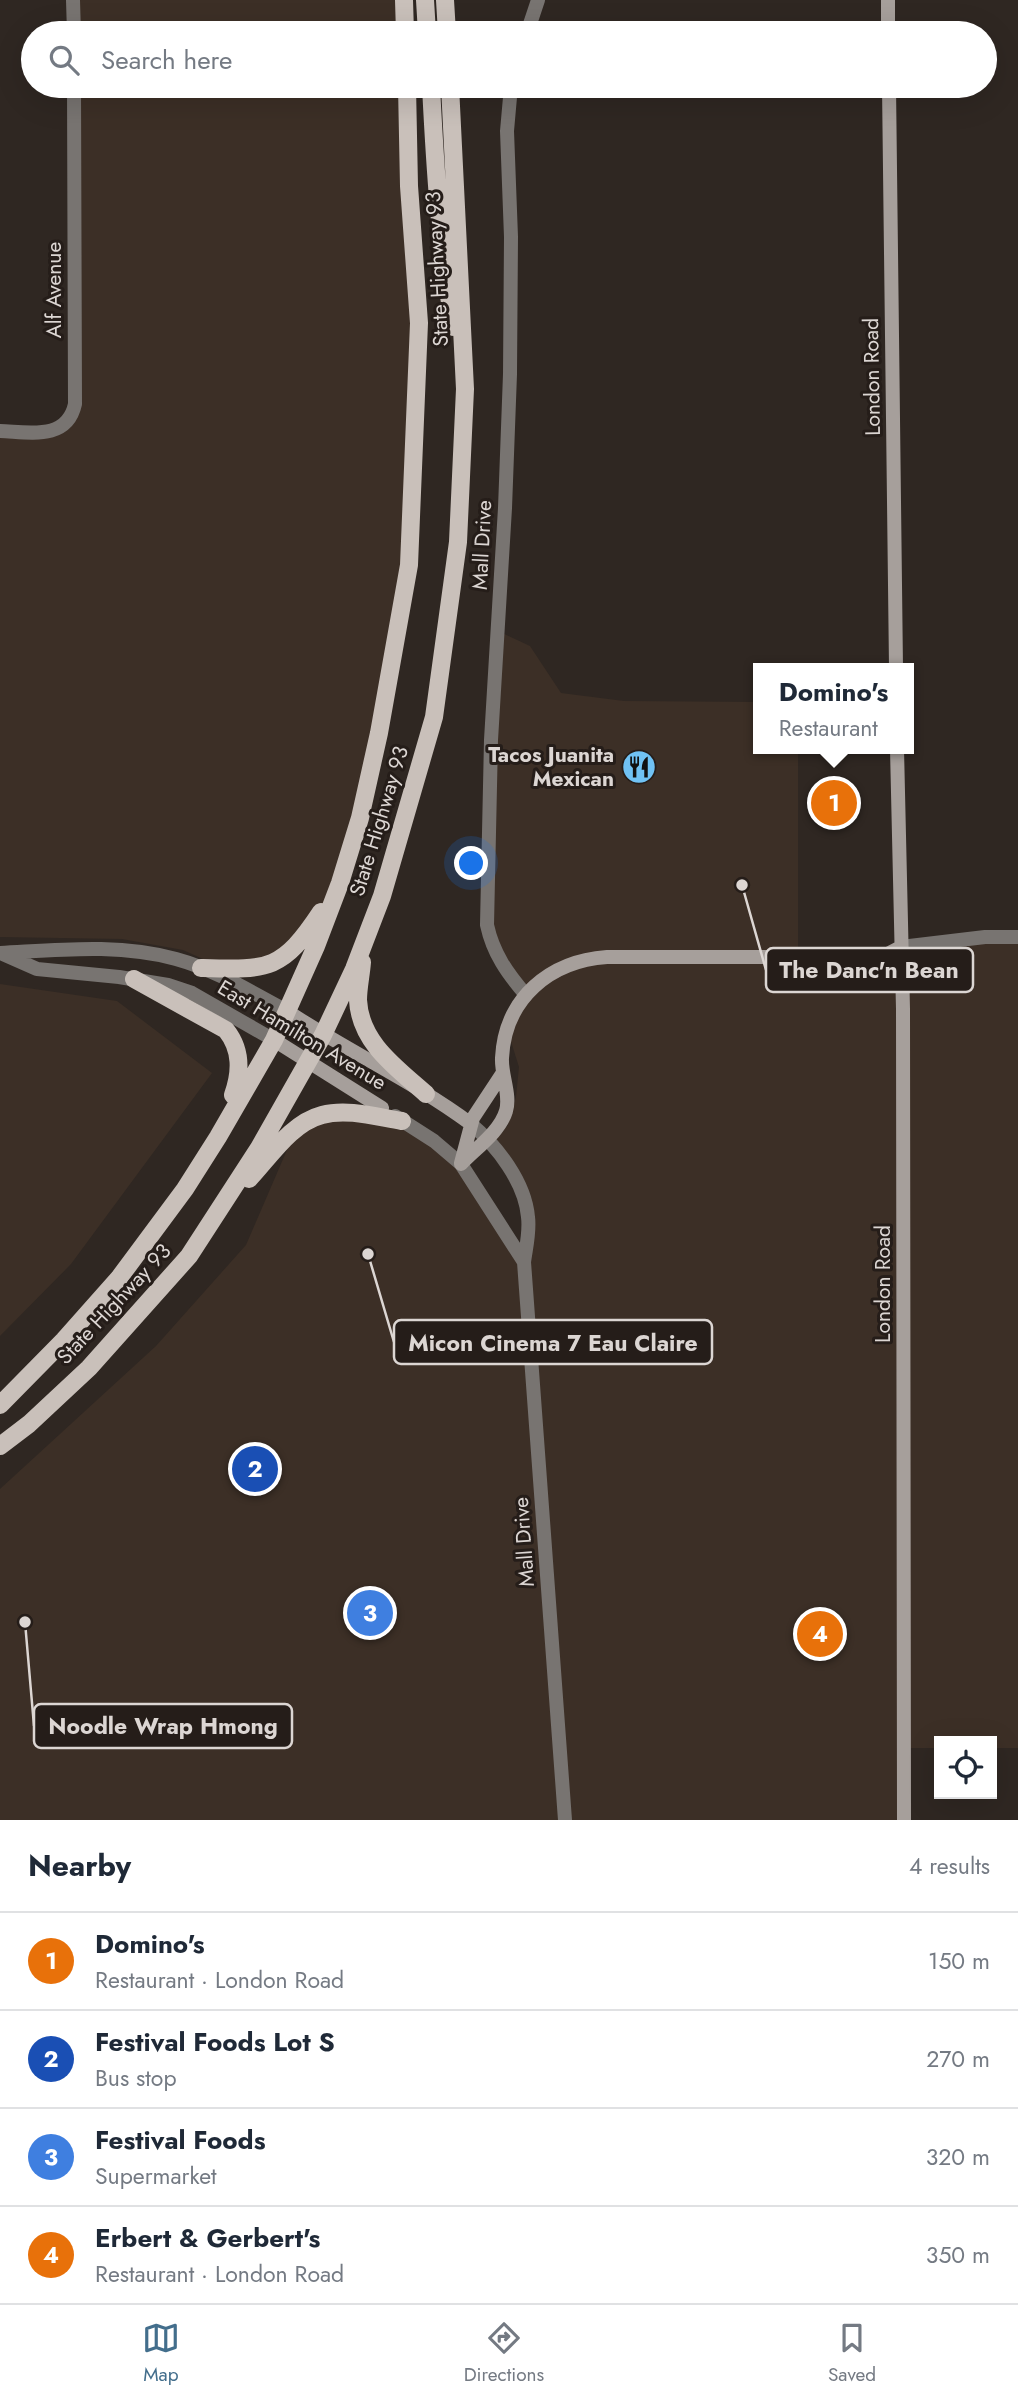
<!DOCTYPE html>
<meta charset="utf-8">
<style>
:root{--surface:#fff;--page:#f6f6f7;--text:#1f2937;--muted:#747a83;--line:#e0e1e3;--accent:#436e8c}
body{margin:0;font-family:Jost,sans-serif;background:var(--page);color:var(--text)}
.controls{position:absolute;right:21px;bottom:21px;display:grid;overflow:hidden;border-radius:0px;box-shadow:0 7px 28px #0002}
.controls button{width:63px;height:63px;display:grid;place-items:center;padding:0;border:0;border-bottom:2px solid var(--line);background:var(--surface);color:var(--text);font:35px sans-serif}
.you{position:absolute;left:472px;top:864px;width:24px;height:24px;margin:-18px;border:5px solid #fff;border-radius:50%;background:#1a73e8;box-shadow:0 0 0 10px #1a73e833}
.badge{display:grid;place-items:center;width:46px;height:46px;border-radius:50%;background:var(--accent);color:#fff;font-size:23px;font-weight:700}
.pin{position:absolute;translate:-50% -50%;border:4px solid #fff;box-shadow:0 2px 7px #0006}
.popup{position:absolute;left:753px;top:663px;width:161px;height:91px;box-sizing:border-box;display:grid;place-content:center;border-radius:0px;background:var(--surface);filter:drop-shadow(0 2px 5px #0005);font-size:23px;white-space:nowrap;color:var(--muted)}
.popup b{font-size:26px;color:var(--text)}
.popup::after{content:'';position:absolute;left:50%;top:100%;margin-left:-14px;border:14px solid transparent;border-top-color:var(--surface)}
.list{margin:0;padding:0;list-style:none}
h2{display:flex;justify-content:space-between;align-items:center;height:91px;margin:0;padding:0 28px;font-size:30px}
h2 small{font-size:23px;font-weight:400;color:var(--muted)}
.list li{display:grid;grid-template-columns:46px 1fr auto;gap:21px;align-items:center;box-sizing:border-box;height:98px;padding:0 28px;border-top:2px solid var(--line)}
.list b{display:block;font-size:26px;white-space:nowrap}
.list p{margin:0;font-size:23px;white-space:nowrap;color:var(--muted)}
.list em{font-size:23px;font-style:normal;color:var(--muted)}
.icon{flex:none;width:38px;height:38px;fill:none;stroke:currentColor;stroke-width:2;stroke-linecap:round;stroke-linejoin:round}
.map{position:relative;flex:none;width:1018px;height:1820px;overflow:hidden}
.search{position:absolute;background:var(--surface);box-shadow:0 7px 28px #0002;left:21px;right:21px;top:21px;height:77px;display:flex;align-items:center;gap:18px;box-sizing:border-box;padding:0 24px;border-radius:38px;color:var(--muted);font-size:26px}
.sheet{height:483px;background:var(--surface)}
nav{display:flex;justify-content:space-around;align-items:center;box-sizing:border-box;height:98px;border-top:2px solid var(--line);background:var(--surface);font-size:19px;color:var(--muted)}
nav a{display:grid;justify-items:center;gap:4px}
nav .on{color:var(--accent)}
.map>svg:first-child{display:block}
.built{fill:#3c2f26}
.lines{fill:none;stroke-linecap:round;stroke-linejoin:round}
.street{stroke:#787471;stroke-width:14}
.secondary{stroke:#a69f9b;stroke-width:14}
.primary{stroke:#c9c0ba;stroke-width:18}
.labels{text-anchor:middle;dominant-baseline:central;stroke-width:6;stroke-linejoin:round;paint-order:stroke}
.street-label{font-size:21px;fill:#dcd6d3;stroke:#251d19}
.poi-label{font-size:21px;font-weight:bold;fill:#dcd6d3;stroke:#251d19;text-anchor:end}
.leader{fill:none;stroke:#dcd6d3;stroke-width:2.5}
.callout-dot{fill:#dcd6d3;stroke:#251d19;stroke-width:2.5}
.callout{fill:#251d19;stroke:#dcd6d3;stroke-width:2.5}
.callout-label{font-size:23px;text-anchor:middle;font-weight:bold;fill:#dcd6d3}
</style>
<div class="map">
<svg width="1018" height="1820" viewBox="0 0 1018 1820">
<rect width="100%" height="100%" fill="#2f2722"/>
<!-- built -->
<path class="built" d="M73 0H404L405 33H74Z
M74 86H407L419 323 409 565 340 883 301 942 273 963 203 959 183 950 122 939 0 937V431L45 432 73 415Z
M498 631 530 646 561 693 624 701 759 702V749H798V957H882L1018 937V1748H992V1741H939V1748H905L904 1820H0V1489L156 1346 246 1245 296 1129 310 1120 402 1121 448 1152 523 1261 529 1218 493 1144 508 1125 516 1097 519 1067 508 1032 526 995 491 941Z
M0 984 117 1001 212 1073 71 1264 0 1336Z"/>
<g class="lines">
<!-- street -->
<path class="street" d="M73 0 74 33
M527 33 538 0
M511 86 507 131 511 237 510 374 505 508 491 740 487 925C493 953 507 973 526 995
M0 431C29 432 67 441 75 404L74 86
M901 947 985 937H1018
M0 953C58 950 119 943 176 959 216 970 251 992 287 1011
M3 954 37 969 119 977 168 985 192 993 274 1040
M395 1116 434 1141 461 1164 524 1262
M471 1124C497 1146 525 1182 528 1217 530 1232 526 1247 524 1262L565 1820"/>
<!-- secondary -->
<path class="secondary" d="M888 0V33
M889 86 896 668
M897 749 903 1009 904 1820
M287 1011C347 1051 413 1081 471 1124
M274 1040 382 1108
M461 1163 473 1118 502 1074
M461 1164C475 1149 500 1132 506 1111 511 1095 501 1075 502 1058 505 998 550 961 607 957H882L901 947"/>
<!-- primary -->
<path class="primary" d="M404 0 405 33
M425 0 427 33
M445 0 447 33
M431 86C435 166 440 248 454 327
M362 962C361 975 358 988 358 1000 360 1043 397 1068 426 1094
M201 968C269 970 282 971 321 912
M134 979 226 1030C242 1050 241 1072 233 1095
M249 1179C270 1157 291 1123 322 1115 347 1108 377 1117 402 1121
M0 1405 64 1340 119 1278 185 1189 218 1137 274 1040 287 1011 316 946 340 883 360 818 379 733 409 565 419 323 409 186 407 86
M0 1446 29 1424 89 1368 189 1256 259 1148 323 1035 354 969 382 896 434 717 458 542 465 389 450 86"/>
</g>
<!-- icons -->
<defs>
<g id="restaurant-disc" transform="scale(1.75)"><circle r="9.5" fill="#70c2f4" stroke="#251d19"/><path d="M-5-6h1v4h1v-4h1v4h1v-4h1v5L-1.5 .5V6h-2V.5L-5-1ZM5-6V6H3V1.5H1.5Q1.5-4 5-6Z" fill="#111"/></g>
</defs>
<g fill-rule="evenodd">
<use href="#restaurant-disc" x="639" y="767"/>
</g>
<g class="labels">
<!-- street labels -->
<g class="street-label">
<text transform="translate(437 269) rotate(-93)">State Highway 93</text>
<text transform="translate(54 290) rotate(-90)">Alf Avenue</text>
<text transform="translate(872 377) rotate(-91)">London Road</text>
<text transform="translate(482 545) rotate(-87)">Mall Drive</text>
<text transform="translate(379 821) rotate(-73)">State Highway 93</text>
<text transform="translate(302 1035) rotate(31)">East Hamilton Avenue</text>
<text transform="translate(883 1284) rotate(-90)">London Road</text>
<text transform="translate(114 1304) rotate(-47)">State Highway 93</text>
<text transform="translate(524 1542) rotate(-94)">Mall Drive</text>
</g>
<!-- poi labels -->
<g class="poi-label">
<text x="614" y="755">Tacos Juanita<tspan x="614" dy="24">Mexican</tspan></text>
</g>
</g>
<!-- callouts -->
<path class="leader" d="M742 885L766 970M368 1254L394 1342M25 1622L34 1726"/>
<g class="callout-dot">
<circle cx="742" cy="885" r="7"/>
<circle cx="368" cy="1254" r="7"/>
<circle cx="25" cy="1622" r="7"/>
</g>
<g class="callout">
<rect x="766" y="948" width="207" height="44" rx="7"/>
<rect x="394" y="1320" width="318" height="44" rx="7"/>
<rect x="34" y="1704" width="258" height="44" rx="7"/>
</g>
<g class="callout-label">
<text x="869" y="978">The Danc'n Bean</text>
<text x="553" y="1351">Micon Cinema 7 Eau Claire</text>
<text x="163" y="1734">Noodle Wrap Hmong</text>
</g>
</svg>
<div class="controls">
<button><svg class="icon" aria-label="locate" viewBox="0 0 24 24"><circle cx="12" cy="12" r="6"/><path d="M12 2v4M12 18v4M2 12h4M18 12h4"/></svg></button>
</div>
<div class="you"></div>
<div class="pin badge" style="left:834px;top:803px;background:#e8710a">1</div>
<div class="popup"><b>Domino's</b>Restaurant</div>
<div class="pin badge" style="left:255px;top:1469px;background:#1a4fb4">2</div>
<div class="pin badge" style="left:370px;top:1613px;background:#3f7fe0">3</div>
<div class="pin badge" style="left:820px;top:1634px;background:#e8710a">4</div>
<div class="search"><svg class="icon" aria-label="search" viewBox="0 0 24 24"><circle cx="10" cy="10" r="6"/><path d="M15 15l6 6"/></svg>Search here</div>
</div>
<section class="sheet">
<h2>Nearby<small>4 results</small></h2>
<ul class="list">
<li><span class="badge" style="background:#e8710a">1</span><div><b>Domino's</b><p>Restaurant · London Road</p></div><em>150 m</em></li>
<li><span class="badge" style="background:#1a4fb4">2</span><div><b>Festival Foods Lot S</b><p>Bus stop</p></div><em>270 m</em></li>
<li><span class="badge" style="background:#3f7fe0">3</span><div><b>Festival Foods</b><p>Supermarket</p></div><em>320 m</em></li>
<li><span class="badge" style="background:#e8710a">4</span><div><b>Erbert &amp; Gerbert's</b><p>Restaurant · London Road</p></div><em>350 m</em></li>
</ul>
</section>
<nav>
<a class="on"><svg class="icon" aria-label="map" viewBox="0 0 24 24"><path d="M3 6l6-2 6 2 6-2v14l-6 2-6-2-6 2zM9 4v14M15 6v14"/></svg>Map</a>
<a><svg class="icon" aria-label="directions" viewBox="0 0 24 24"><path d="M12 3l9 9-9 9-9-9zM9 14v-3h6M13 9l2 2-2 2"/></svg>Directions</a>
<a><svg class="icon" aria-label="saved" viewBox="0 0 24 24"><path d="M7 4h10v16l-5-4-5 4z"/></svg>Saved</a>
</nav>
